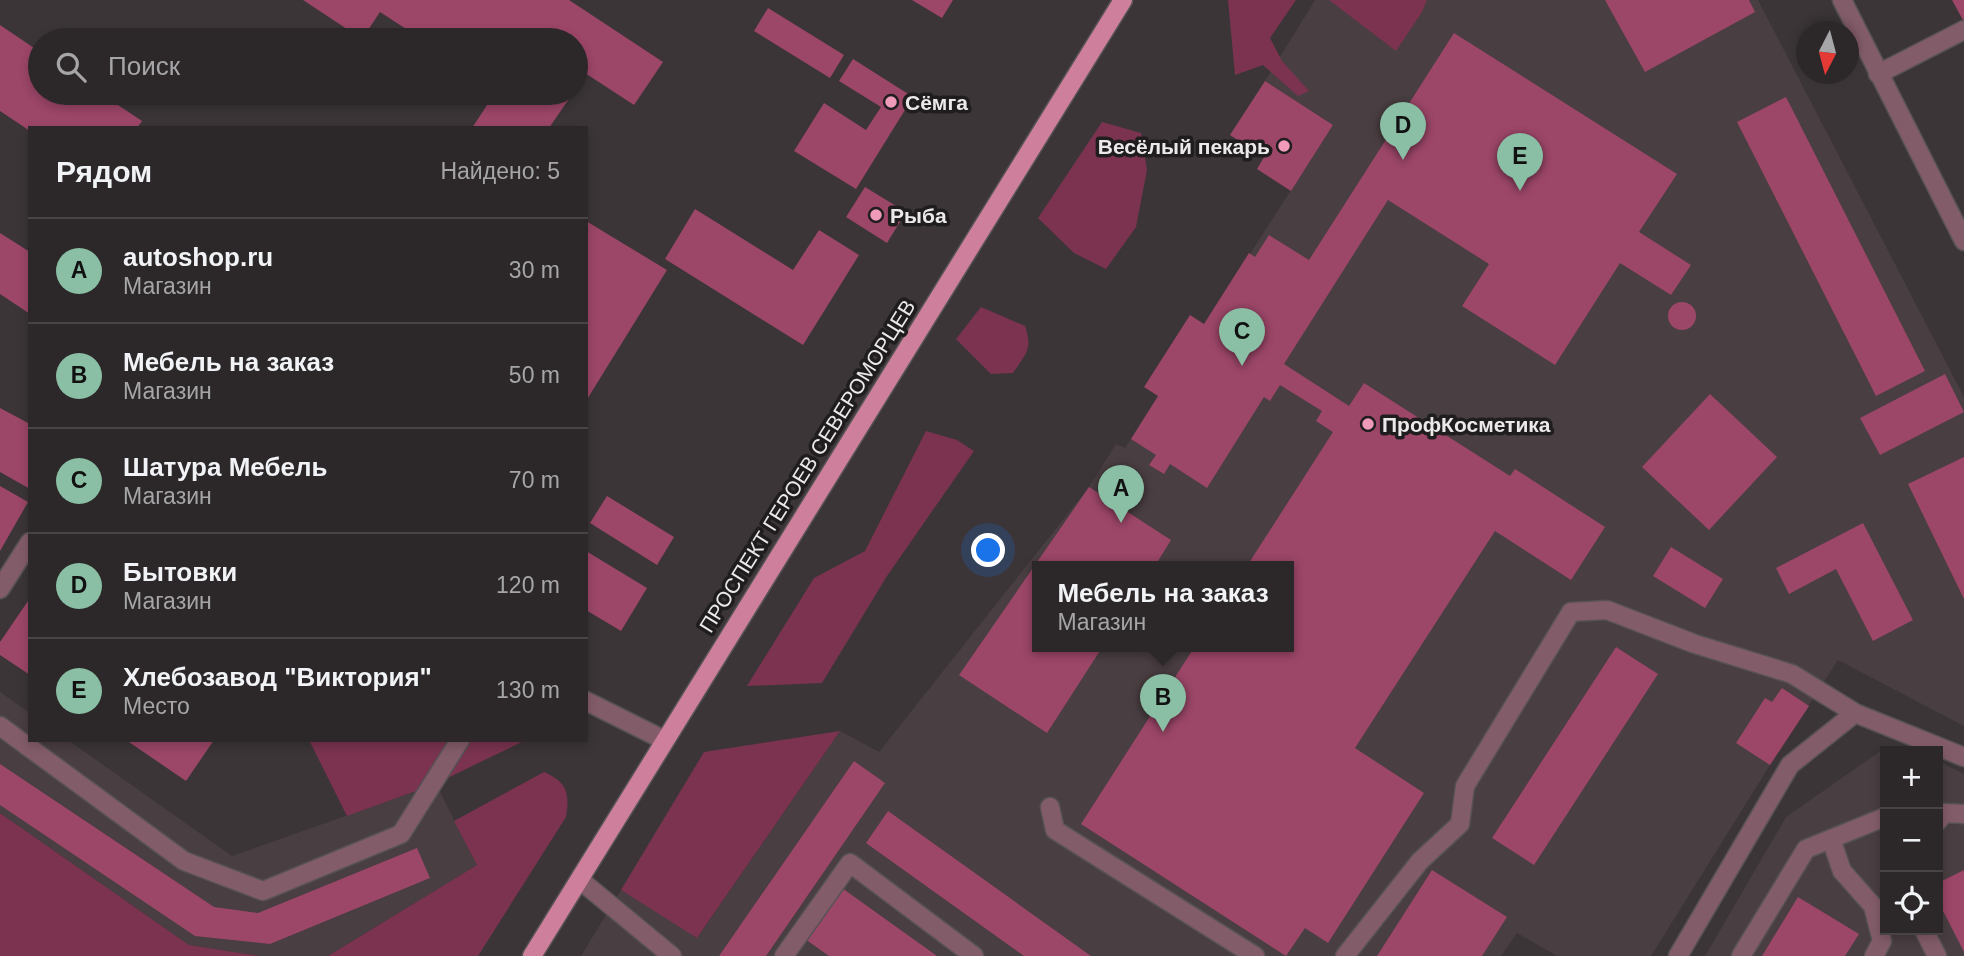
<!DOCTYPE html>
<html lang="ru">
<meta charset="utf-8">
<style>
:root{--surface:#2c2829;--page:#343031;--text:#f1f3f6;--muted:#a6a6a8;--line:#484446;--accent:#8abfa5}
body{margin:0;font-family:Helvetica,sans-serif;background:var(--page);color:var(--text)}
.controls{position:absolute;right:21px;bottom:21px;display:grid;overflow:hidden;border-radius:0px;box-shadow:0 4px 10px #0003}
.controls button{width:63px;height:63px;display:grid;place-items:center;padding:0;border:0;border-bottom:2px solid var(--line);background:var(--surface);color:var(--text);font:35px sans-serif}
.compass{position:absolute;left:1796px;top:21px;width:63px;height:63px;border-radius:50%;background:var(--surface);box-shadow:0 4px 10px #0003;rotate:186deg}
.you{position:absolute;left:989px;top:551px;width:24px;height:24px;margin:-18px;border:5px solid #fff;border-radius:50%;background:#1a73e8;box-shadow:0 0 0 10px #1a73e833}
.badge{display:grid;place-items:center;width:46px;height:46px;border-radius:50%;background:var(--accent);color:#111;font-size:23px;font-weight:700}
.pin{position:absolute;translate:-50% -58px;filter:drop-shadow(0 2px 4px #0008)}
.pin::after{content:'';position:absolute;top:37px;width:24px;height:21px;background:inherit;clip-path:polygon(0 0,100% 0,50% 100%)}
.popup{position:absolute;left:1032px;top:561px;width:262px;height:91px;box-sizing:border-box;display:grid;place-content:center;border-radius:0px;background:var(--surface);filter:drop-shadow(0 2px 5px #0005);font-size:23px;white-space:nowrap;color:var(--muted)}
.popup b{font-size:26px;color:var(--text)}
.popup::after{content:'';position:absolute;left:50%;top:100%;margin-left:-14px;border:14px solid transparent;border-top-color:var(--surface)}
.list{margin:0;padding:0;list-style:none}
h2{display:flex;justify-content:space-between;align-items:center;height:91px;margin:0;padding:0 28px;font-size:30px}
h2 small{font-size:23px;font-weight:400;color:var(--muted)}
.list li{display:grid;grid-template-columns:46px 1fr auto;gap:21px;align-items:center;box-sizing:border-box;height:105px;padding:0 28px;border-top:2px solid var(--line)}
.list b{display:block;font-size:26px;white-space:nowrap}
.list p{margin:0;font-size:23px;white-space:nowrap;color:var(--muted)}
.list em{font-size:23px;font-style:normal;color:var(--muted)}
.icon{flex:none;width:38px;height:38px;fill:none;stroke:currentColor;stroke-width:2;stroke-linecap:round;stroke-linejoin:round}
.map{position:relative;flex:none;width:1964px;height:956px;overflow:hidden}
.search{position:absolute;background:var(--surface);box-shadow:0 4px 10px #0003;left:28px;top:28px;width:560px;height:77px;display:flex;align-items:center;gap:18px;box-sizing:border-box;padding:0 24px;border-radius:38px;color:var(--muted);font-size:26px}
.panel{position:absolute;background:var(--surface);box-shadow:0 4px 10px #0003;left:28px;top:126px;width:560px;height:616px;border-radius:0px}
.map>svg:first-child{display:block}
.built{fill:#493e41;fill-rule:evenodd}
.green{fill:#7b3350}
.building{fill:#9c4668}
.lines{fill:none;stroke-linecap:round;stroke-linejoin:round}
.minor-casing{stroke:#575254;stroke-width:21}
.major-casing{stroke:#575254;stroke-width:21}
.minor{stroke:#835c6a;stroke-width:18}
.major{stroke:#cd7f9b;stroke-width:18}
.poi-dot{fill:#ef9ab8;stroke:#201d1e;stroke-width:2.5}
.labels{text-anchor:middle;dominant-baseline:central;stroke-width:7;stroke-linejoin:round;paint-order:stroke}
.poi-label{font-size:21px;font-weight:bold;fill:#ece9ea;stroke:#201d1e;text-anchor:start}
.street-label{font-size:21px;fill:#ece9ea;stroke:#201d1e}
</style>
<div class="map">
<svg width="1964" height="956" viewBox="0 0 1964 956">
<rect width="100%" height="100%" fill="#3b3537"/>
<!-- built -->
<path class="built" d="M1315 0H1758L1964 397V726L1838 660 1770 765 1651 956H1557L1517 933 1501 956H581L621 890 698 937 840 731 879 752 1089 487 1116 444 1125 448 1333 125 1265 81ZM1037 566H1289V646H1037Z
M0 692 30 713V740H68L232 856 436 784 477 865 328 956H260L189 945 0 813Z
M1911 747 1918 751H1885V930H1938V761L1964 774V956H1705L1786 817 1882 750Z"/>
<!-- green -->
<path class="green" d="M1228 0H1296L1270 38 1282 61 1309 91 1298 96 1263 65 1235 75Z
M1329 0H1427L1422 12 1396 51Z
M1102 122 1141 133 1147 170 1136 227 1106 269 1074 253 1038 218Z
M981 307 1025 326C1033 349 1026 354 1013 373L991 374 956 339Z
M926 431 957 440 974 451 887 576 822 683 747 686 814 578 865 551Z
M840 731 697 938 621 890 704 752Z
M309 740H526L435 784 347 816Z
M544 772C567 782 570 793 566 817L478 956H328L477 865 454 821Z
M0 813 189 945 260 956H0Z"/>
<!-- building -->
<path class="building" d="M303 0H569L663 62 634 105 585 73 576 88V40H423L380 12 362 39Z
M912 0H953L942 18Z
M1605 0H1749L1755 12 1645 72Z
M1952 0H1964V22Z
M768 8 844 55 830 78 754 31Z
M0 25 40 52V93H100L142 121 137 128H30V131L0 111Z
M1454 33 1677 174 1639 232 1691 265 1671 295 1620 263 1555 365 1462 306 1489 264 1388 200 1284 364 1349 406 1364 383 1510 476 1515 469 1605 527 1571 580 1495 531 1355 748 1424 793 1328 943 1305 928 1286 956 1081 824 1195 646H1289V566H1247L1333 432 1316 421 1322 411 1280 385 1270 401 1264 397 1207 488 1170 464 1164 474 1149 465 1156 455 1131 439 1158 396 1144 387 1190 315 1204 324 1249 253 1255 257 1269 235 1309 260Z
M853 59 913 97 856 189 794 151 824 103 866 130 881 107 839 81Z
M1265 81 1333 125 1291 191 1257 169 1264 157 1230 135Z
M495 93H573L549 128H472Z
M1786 97 1925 371 1876 396 1737 122Z
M865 187 906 212 887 243 846 217Z
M695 209 793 270 819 230 859 255 803 345 665 259Z
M586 221 667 270 586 401Z
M0 233 30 252V314L0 294Z
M1668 316a14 14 0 1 1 28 0a14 14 0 1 1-28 0Z
M1945 374 1964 412 1880 455 1860 418Z
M1710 394 1777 457 1709 530 1642 467Z
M0 408 30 424V489L0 472Z
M1964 457V599L1908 484Z
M0 486 28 502 0 551Z
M1089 487 1171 540 1155 566H1037V646H1103L1047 733 959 675Z
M607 496 674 537 657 565 590 523Z
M1863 523 1913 620 1873 641 1836 569 1789 594 1776 568Z
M1671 547 1723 579 1705 608 1653 576Z
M586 551 647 588 621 631 586 610Z
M30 598V675L0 655V642Z
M1616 647 1658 674 1534 865 1492 838Z
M1782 688 1809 706 1770 765 1736 743 1765 698 1772 702Z
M126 740H214L186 781Z
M854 761 885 783 766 956H719Z
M0 764 214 907 258 913 417 848 430 878 270 944 195 936 0 805Z
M888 811 1091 956H1024L866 843Z
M1432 870 1507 917 1482 956H1377Z
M1964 870V952L1938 901V883Z
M842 888 937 956H829L805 939Z
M1798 897 1859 934 1845 956H1762Z"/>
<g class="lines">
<!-- minor casing -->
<g class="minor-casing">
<path id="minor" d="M1842 0 1964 241
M1878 74 1964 30
M0 589 30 542
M586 701 664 740
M0 726 184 861 263 891 401 834 460 740
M1050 807 1055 830 1255 956
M1938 821 1944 813 1964 814
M1831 839 1842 871 1873 906 1882 941 1874 956
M580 880 672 956
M1924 930 1937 956
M784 956 850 863 974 956
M1345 956 1420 861 1460 824 1465 786 1571 612 1607 610 1695 644 1792 674 1855 713
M1678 956 1790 765 1855 713 1964 757
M1741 956 1806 849 1885 817"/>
</g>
<!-- major casing -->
<g class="major-casing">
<path id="major" d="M532 956 1123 0"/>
</g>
<!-- minor -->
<use href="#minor" class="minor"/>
<!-- major -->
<use href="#major" class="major"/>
</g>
<!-- markers -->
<g class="poi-dot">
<circle cx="891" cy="102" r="7"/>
<circle cx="1284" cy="146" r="7"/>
<circle cx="876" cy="215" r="7"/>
<circle cx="1368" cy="424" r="7"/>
</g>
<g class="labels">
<!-- poi labels -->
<g class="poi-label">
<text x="905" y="102">Сёмга</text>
<text x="1270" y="146" text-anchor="end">Весёлый пекарь</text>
<text x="890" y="215">Рыба</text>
<text x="1382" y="424">ПрофКосметика</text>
</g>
<!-- street labels -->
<g class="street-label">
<text transform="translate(807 466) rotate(-58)">ПРОСПЕКТ ГЕРОЕВ СЕВЕРОМОРЦЕВ</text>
</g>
</g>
</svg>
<div class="controls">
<button>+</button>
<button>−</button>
<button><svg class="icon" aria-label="locate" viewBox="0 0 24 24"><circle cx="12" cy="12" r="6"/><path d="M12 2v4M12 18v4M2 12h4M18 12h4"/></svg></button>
</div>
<svg class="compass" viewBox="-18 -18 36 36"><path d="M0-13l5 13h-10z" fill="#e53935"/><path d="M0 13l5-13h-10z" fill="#a6a6a8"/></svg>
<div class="you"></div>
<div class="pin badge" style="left:1121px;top:523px">A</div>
<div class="pin badge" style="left:1163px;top:732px">B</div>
<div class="popup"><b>Мебель на заказ</b>Магазин</div>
<div class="pin badge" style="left:1242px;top:366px">C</div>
<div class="pin badge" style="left:1403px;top:160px">D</div>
<div class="pin badge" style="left:1520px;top:191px">E</div>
<div class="search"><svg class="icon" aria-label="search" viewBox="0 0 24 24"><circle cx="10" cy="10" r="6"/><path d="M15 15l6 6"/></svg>Поиск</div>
<section class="panel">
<h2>Рядом<small>Найдено: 5</small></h2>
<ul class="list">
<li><span class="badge">A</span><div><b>autoshop.ru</b><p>Магазин</p></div><em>30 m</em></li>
<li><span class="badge">B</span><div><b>Мебель на заказ</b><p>Магазин</p></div><em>50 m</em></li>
<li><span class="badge">C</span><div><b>Шатура Мебель</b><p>Магазин</p></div><em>70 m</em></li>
<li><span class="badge">D</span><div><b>Бытовки</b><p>Магазин</p></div><em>120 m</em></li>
<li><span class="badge">E</span><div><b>Хлебозавод &quot;Виктория&quot;</b><p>Место</p></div><em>130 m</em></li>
</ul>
</section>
</div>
